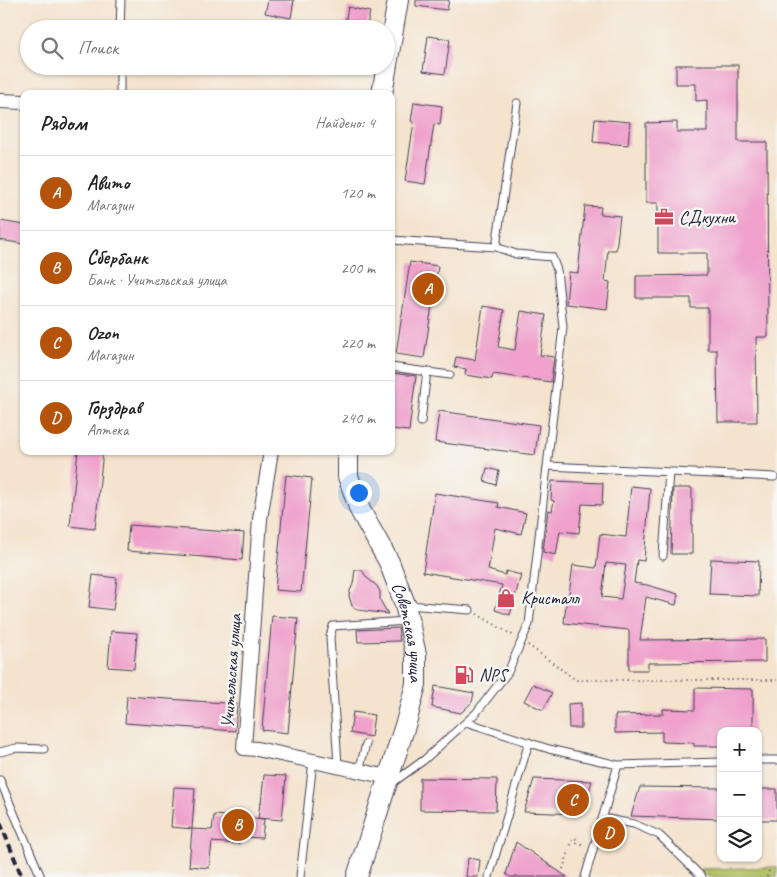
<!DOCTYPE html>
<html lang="ru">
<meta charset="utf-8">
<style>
:root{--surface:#fff;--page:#f6f6f6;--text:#222;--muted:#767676;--line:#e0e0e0;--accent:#b45309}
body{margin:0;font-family:Caveat,sans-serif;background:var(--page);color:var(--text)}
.controls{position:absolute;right:15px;bottom:15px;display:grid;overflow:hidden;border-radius:10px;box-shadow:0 1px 4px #0004}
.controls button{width:45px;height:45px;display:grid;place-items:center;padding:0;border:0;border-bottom:1px solid var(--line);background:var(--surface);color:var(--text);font:25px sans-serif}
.you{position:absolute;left:358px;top:492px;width:18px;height:18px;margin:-12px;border:4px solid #fff;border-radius:50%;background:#1a73e8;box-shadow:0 0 0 8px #1a73e833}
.badge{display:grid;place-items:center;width:32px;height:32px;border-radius:50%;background:var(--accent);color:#fff;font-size:16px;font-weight:700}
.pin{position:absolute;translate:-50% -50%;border:2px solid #fff;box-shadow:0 1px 5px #0006}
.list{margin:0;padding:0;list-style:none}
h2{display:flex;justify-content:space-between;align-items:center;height:65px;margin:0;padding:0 20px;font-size:21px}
h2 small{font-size:16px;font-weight:400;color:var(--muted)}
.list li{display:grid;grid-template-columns:32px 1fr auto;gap:15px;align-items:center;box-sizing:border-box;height:75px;padding:0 20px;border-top:1px solid var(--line)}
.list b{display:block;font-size:19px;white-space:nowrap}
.list p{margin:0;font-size:16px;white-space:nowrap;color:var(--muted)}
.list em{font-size:16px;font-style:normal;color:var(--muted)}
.icon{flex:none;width:28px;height:28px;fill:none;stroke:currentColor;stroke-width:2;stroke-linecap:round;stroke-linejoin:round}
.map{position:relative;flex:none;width:777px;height:877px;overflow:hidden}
.search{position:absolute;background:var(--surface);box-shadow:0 1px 4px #0004;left:20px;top:20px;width:375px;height:55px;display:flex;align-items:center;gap:12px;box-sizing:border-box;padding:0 18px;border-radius:28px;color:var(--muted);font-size:19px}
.panel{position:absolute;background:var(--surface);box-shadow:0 1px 4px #0004;left:20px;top:90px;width:375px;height:365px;border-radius:10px}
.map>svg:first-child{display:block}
.green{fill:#b1bf61;stroke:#6a704e}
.building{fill:#efa1cc;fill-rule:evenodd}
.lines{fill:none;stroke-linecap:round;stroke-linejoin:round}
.lane-casing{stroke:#423f51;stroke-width:9}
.street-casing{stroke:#423f51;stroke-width:16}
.secondary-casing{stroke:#423f51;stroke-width:22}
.path{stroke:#423f51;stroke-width:2;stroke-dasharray:1 4;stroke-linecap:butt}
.lane{stroke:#fff;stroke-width:7}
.street{stroke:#fff;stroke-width:14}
.secondary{stroke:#fff;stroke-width:20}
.rail{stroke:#22223b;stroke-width:4;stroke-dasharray:8 4;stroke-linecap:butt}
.labels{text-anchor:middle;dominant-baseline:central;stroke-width:5;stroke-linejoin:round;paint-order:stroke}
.poi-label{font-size:18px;fill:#22223b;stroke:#f6f6f2;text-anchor:start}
.street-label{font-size:18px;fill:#22223b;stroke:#f6f6f2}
</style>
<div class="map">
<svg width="777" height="877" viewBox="0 0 777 877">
<rect width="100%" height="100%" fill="#f6f6f2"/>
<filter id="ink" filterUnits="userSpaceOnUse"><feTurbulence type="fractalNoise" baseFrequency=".02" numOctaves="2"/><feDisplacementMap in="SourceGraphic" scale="10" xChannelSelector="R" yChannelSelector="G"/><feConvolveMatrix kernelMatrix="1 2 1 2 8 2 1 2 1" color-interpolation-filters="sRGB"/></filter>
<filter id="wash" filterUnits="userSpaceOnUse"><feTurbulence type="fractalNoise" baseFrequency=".0096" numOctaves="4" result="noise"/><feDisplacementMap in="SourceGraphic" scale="20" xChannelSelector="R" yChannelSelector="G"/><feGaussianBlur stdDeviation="1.12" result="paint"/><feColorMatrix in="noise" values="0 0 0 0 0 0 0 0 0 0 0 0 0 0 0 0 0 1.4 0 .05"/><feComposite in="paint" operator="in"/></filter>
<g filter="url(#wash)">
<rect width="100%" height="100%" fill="#f4e3cd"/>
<!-- green -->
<path class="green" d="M777 867V877H708L700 869Z"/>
<g id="blocks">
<!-- building -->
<path class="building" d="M268 0H294L291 18 265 13Z
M416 0H449L447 10 416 6Z
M348 7 370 12 366 29H344Z
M428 36 450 39 445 74 423 71Z
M676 65H738V142H767L768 337H756L757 422H718L717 350H708V308H691V298H636V276L707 275V253H658V203H646V123L677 122V132H707V100L696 101V84H676Z
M414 102 442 106 440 125 434 124 425 184 405 181 414 122 411 121Z
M595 119 630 122 628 145 593 142Z
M585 206 601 207 600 214 620 216 616 250H608L605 281 610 282 607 309 566 304 569 272 578 273Z
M0 221 24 225V244L0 240Z
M410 262 438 266 424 358 396 354Z
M483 306 504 310 498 347 515 350 521 311 546 315 540 355 554 357 551 382 493 374 492 379 465 375 466 369 454 367 456 357 475 360Z
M391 373 416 376 409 431 391 429Z
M439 411 539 425 535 455 435 442Z
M78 451H103L95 529 70 526Z
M487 468 499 471 496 485 484 481Z
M286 475 312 478 301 592 275 590Z
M552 481 603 483 602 505 582 504 579 533 560 531 556 555 543 552 548 510 552 511 554 501 551 500Z
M631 486 650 488 644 561 637 560 634 583 647 585 678 594 676 605 646 597 640 640 765 639V662L648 663V670H629V630L564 623 567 594H569L573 565 596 568 600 534 626 537ZM606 563 626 565 621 599 602 597Z
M673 488H692V554H671Z
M435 493 499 503 498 507 526 513 521 534 495 528 488 570 505 575 506 571 521 575 510 615 495 610 502 585 423 572Z
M129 525 244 533 242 560 127 551Z
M711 559 759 561 758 596 709 594Z
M355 570H362L367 578 377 586 380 592V600L388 614 358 610 352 606 349 596 350 591 353 584Z
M93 575 117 578 113 610 89 607Z
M272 616 298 618 288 733 262 730Z
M398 628 400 641 358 642 357 630Z
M111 631 137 633 134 669 108 667Z
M533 684 552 693 543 710 524 701Z
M435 686 474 693 472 702 461 713 432 707Z
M695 688 753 689V731H721V746H694V743L662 742V732L615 733V715L663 714V709L695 710Z
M127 696 237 704 235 731 125 723Z
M581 703V728H569L568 704Z
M353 712 374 715 371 737 350 733Z
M264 775 286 776 282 820 258 818 260 803 261 804Z
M420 778 497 779 496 811 420 810Z
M534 779 592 781 582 814 524 812Z
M174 787 195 788 192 829 171 827Z
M640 787 721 788V819L631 816Z
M758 789H777V820H758Z
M214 815 264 819 262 838 240 837 239 844 212 842 209 868 189 866 192 829 212 830Z
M516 842 567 877H510L506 874Z
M468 858 480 860 478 877H466Z"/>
</g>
</g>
<g filter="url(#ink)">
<use href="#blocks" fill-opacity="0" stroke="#423f51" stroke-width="1"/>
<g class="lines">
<!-- lane casing -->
<g class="lane-casing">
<path id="lane" d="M120 29 121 0
M120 94V66
M391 240 496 247
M391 367 450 375
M421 422 427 371
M548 466 774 477
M663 556 669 472
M408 605 470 610
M466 722 549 749 618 765 721 762
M0 752 16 748 44 749
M758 760H777
M338 766 330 637 333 626 407 621
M359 771 366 744
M0 780 41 877
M391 784 424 760 476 713 508 672 529 624 563 327 557 270 552 257 516 254 496 247 517 103
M602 818 634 824 659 835 702 877
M300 877 313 761
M489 877 529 742
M585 877 618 765"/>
</g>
<!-- street casing -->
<g class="street-casing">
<path id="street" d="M0 101 24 102
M271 451 260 519 244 748 257 749 388 777"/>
</g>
<!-- secondary casing -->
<g class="secondary-casing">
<g id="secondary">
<path d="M382 94 398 0"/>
<path id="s1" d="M348 451V476L360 510 389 562 405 604 416 655V684L407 719 357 877"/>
</g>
</g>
<!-- path -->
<path class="path" d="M477 614 514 636
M528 645 576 680H777
M576 843 584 844
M563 869 573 838 577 839
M767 877 769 871"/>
<!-- lane -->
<use href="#lane" class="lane"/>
<!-- street -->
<use href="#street" class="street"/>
<!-- secondary -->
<use href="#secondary" class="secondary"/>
<!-- rail -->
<path class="rail" d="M0 822 22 877"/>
</g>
</g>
<!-- icons -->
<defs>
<g id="office-bare" transform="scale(1.5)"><path d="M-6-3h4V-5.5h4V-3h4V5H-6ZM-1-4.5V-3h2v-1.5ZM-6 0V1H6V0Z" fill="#d1495b" stroke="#f6f6f2" stroke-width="2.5" paint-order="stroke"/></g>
<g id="shop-bare" transform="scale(1.5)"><path d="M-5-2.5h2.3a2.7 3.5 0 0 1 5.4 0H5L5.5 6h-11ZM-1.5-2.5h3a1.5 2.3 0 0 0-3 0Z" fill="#d1495b" stroke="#f6f6f2" stroke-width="2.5" paint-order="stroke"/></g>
<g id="fuel-bare" transform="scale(1.5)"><path d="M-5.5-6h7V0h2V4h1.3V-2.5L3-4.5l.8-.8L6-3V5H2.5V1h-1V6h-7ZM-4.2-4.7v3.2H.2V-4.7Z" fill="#d1495b" stroke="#f6f6f2" stroke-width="2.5" paint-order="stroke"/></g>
</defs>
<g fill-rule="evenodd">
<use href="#office-bare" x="664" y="217"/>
<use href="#shop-bare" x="506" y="598"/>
<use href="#fuel-bare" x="464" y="675"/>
</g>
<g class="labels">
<!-- poi labels -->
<g class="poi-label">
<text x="679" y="217">СДкухни</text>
<text x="521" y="598">Кристалл</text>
<text x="479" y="675">NPS</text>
</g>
<!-- street labels -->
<g class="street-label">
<text stroke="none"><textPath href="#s1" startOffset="194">Советская улица</textPath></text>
<text transform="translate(231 671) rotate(-86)">Учительская улица</text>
</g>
</g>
</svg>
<div class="controls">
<button>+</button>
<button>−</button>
<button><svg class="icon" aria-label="layers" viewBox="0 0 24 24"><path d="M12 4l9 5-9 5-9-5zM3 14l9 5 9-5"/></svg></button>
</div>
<div class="you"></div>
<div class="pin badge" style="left:428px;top:289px">A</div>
<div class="pin badge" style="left:238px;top:825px">B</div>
<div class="pin badge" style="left:573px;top:800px">C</div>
<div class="pin badge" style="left:609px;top:833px">D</div>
<div class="search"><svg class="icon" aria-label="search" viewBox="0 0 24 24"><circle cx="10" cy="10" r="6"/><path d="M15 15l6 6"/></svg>Поиск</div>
<section class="panel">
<h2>Рядом<small>Найдено: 4</small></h2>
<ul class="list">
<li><span class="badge">A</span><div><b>Авито</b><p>Магазин</p></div><em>120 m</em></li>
<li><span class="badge">B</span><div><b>Сбербанк</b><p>Банк · Учительская улица</p></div><em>200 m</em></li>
<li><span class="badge">C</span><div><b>Ozon</b><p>Магазин</p></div><em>220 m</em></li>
<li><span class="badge">D</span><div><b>Горздрав</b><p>Аптека</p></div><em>240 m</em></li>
</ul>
</section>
</div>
